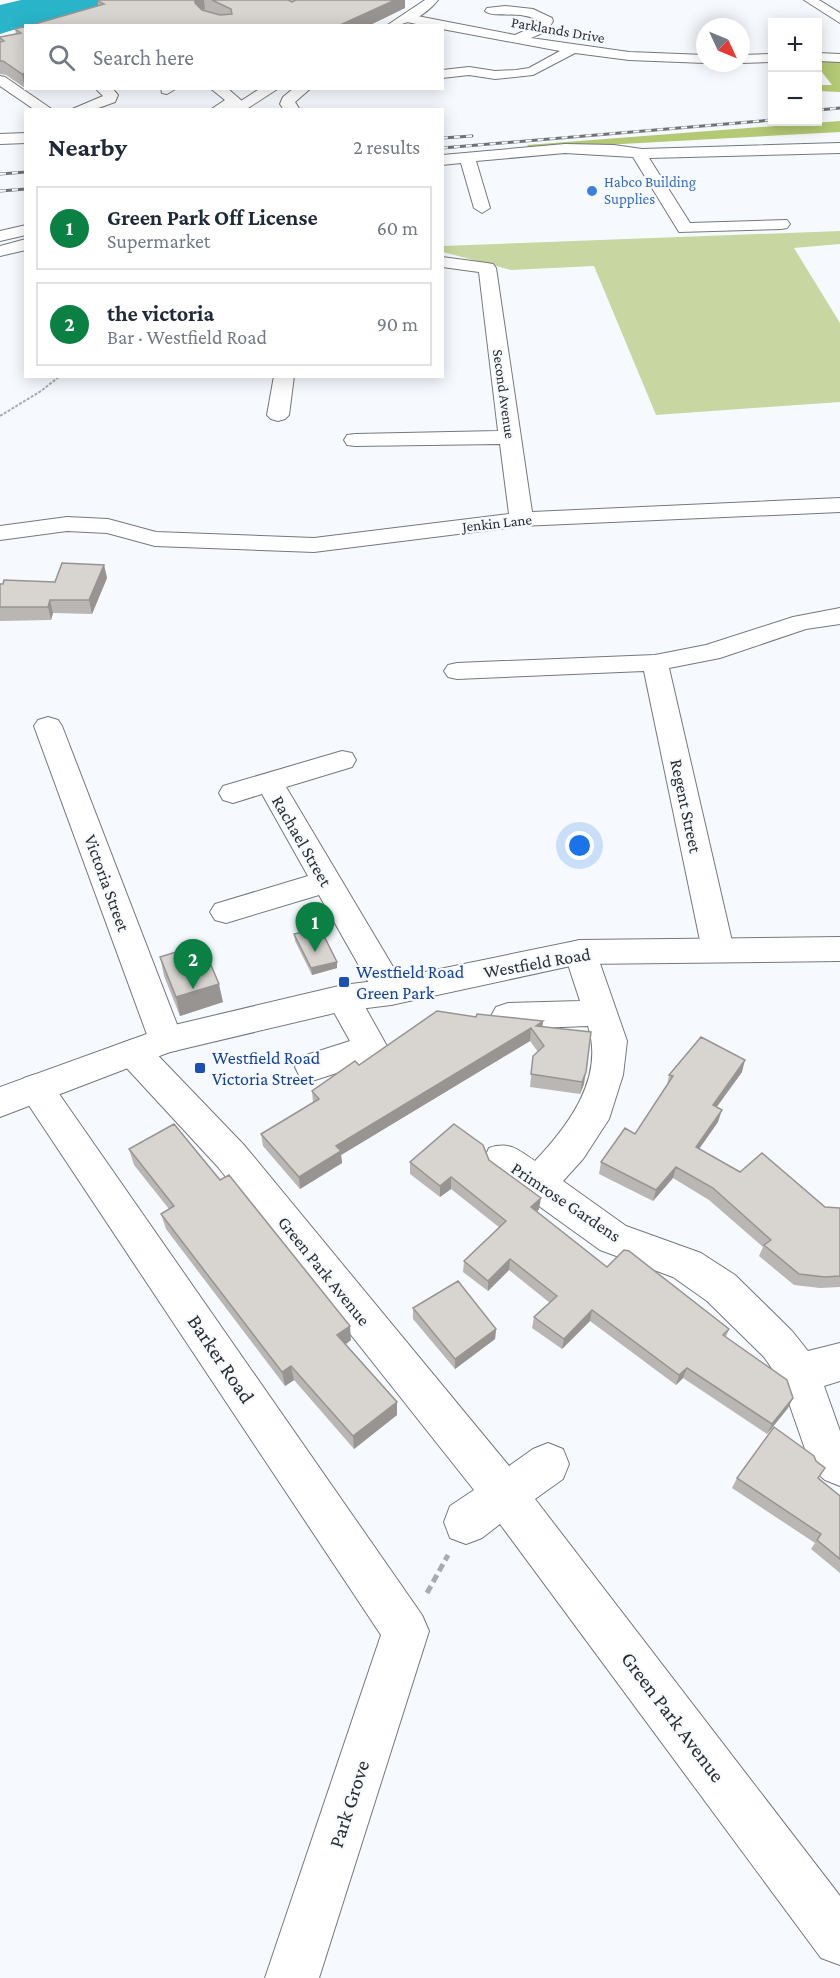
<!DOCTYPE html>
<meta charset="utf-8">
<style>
:root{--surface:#fff;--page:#f2f2f3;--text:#1f2937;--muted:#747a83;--line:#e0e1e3;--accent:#0b8043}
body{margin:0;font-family:"Crimson Pro",serif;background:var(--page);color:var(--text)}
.controls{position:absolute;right:18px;top:18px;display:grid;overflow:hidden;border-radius:0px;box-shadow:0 3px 15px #0003}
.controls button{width:54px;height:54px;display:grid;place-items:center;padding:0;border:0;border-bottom:2px solid var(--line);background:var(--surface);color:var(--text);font:30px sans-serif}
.compass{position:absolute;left:696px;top:18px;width:54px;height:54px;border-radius:50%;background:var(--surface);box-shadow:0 3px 15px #0003;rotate:134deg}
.you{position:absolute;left:580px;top:846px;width:21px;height:21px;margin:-15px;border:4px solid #fff;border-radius:50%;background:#1a73e8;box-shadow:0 0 0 9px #1a73e833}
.badge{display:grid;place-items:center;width:39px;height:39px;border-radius:50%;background:var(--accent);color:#fff;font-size:20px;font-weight:700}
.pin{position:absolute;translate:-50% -50px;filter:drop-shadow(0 2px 3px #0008)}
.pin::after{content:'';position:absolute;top:32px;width:21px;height:18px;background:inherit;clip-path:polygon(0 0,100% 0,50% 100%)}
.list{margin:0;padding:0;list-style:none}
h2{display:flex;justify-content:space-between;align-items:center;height:78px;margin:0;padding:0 24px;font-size:26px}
h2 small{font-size:20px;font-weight:400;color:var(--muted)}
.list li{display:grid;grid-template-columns:39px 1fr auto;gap:18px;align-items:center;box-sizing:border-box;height:84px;margin:0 12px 12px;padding:0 12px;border:2px solid var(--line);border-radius:0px}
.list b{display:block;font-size:22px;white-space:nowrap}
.list p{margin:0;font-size:20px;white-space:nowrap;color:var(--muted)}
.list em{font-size:20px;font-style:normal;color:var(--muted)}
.icon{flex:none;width:33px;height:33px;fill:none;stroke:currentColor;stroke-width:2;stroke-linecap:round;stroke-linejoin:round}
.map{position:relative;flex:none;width:840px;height:1978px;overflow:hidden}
.search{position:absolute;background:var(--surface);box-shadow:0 3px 15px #0003;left:24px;top:24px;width:420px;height:66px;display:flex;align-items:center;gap:15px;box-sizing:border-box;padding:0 21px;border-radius:0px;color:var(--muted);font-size:22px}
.panel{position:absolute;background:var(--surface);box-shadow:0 3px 15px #0003;left:24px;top:108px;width:420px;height:270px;border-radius:0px}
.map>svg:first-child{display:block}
.green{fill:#c8d7a1}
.forest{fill:#b3c973}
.water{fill:#29b4c9}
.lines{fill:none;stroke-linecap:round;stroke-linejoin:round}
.minor-casing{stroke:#75787c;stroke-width:2}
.major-casing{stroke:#75787c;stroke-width:2}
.highway-casing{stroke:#75787c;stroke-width:2}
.path-far1{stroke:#a8acae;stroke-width:2;stroke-dasharray:3 1.5;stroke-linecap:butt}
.path{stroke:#a8acae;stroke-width:5;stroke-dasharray:8 4.5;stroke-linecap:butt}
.minor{fill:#fff;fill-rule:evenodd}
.major{fill:#fff;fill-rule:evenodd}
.highway{fill:#fff;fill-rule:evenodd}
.rail-casing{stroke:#707375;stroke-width:3}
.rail{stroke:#f6fafe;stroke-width:2;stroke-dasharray:6;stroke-linecap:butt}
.wall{fill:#bab6b3}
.shaded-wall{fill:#979492}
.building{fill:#d8d4d0;stroke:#979492;stroke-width:1.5}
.shop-dot{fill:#3f7fe0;stroke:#f6fafe;stroke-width:2}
.transit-dot{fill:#1a4fb4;stroke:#f6fafe;stroke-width:2}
.labels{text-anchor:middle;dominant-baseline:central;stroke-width:4.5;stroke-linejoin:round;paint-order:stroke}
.far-street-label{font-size:15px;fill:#2b2d2e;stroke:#f6fafe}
.far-shop-label{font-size:15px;fill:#366cbe;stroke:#f6fafe;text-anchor:start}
.street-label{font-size:18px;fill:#2b2d2e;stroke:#f6fafe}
.transit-label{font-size:18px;fill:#164399;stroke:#f6fafe;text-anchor:start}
.near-street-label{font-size:21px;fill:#2b2d2e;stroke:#f6fafe}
</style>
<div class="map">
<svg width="840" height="1978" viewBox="0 0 840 1978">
<rect width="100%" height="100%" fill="#f6fafe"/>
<!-- green -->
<path class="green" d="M840 231V244L794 248 840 323V402L656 415 594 266 511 270 443 252 442 246Z"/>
<!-- forest -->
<path class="forest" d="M818 60 840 62V92L818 91V85H832L818 67Z
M840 121V132L530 149 527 145Z"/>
<!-- water -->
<path class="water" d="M21 0H132L26 26 0 34V5Z"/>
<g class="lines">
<!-- minor casing -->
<g class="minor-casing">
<path id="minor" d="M804 0H819L840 13V23Z
M505 6 533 9 552 18 553 21 547 31 531 38 629 52 705 55V63L629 60 575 53 533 75 495 79 469 75 442 78V70L469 67 495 71 516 70 529 68 560 51 442 29V26H426L402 21 401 18 407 14 515 35 537 25 540 22C522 9 494 19 485 11L487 8Z
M818 53 840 54V62L818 61Z
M772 54V62L741 63V55Z
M0 76 5 77 53 110H35L0 86Z
M95 88H112L118 95 115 102 93 110H70L103 96Z
M161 88H177L167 94 162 93Z
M210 88H227L242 101 229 110H210L225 100Z
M294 88H311L295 102 300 110H284L280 104 283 97Z
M26 133V143L0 144V134Z
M840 143V153L649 158 690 223 787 220 790 224 787 228 781 229 679 232 633 157 565 153 476 161 490 208 482 213 474 208 461 163 442 165V155L565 144 614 145 642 149Z
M26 239V250L0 256V246Z
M442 257 487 263 493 264 496 268 532 512 840 498V512L521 526 314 552 155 546 107 533 67 531 0 540V526L67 517 108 519 156 532 314 538 509 514 500 444 355 446 347 445 344 440 347 435 355 434 498 431 479 272 442 267Z
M274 376H294L289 415 285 419 278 421 271 419 267 415Z
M840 608V624L806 629 720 658 669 668 734 950 729 959 718 962 707 959 702 950 644 671 457 679 448 677 444 671 448 665 457 663 655 655 706 645 793 617Z
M48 717 58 720 62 726 183 1040 178 1050 166 1053 154 1050 149 1040 34 726 38 720Z
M342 751 352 753 356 760 352 767 286 787 408 992 403 1001 391 1005 379 1001 319 895 226 923 215 920 210 912 215 904 308 876 262 794 233 803 223 800 219 793 223 786Z
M580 940 591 943 596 952 627 1041 623 1075 609 1119 583 1159 563 1181 626 1226 701 1253 735 1275 792 1331 808 1351 840 1343V1381L824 1386 840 1431V1486L825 1480 812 1469 782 1383 764 1357 707 1301 673 1277 600 1250 489 1170 484 1159 489 1148C510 1141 518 1150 535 1161 568 1126 605 1078 588 1026L508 1029 496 1025 491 1016 496 1007 508 1003 580 1001 564 952 569 943Z
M343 985 355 989 388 1048 383 1058 312 1081 300 1077 295 1067 300 1057 350 1041 326 998 331 989Z
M134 1039 146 1043 244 1145 509 1466 533 1449 548 1443 563 1449 569 1464 563 1479 535 1499 840 1896V1965L821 1958 500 1524 482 1538 466 1544 450 1538 444 1522 450 1506 474 1490 218 1167 122 1063 117 1053 122 1043Z
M36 1074 48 1078 422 1615 429 1631 319 1978H265L381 1635 24 1098 18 1088 24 1078Z"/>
</g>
<!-- major casing -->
<g class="major-casing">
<path id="major" d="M840 937V961L580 964 391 1005 343 1011 170 1052 0 1117V1087L166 1027 343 985 391 979 580 940Z"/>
</g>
<!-- highway casing -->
<g class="highway-casing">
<path id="highway" d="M425 0H438C425 16 406 26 386 26Z
M261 88H279L245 110H227Z
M26 225V235L0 241V231Z"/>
</g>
<!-- path-far1 -->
<path class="path-far1" d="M0 416 41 391 60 376"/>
<!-- path -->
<path class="path" d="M427 1593 448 1555"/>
<!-- minor -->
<use href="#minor" class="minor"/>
<!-- major -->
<use href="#major" class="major"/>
<!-- highway -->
<use href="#highway" class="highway"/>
<!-- rail casing -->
<g class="rail-casing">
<path id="rail" d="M818 110 840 108
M442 138 472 136
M442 148 772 120
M0 174 26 172
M0 191 26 189"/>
</g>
<!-- rail -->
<use href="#rail" class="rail"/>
</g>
<!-- wall -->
<path class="wall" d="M100 0H405V8L368 26 98 6V1Z
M26 26 25 88 6 75 0 74V37L16 34 15 29Z
M104 565 107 578 92 614 53 613 51 620 0 621V584L55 582Z
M294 934 337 968 312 975 295 941Z
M160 957 223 1002 180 1016 164 976Z
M476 1017 543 1021 542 1027 584 1084 580 1094 530 1087 533 1056 538 1052 530 1041 341 1155 342 1163 300 1189 263 1146 261 1134 313 1103 312 1091 359 1065Z
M742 1072 717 1107 718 1122 699 1149 740 1172 825 1207 840 1208V1287L820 1288 794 1285 759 1256 763 1247 709 1200 673 1178 653 1201 599 1174 601 1162 635 1134 667 1086 669 1075Z
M129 1149 220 1180 351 1340 346 1344 397 1402V1415L354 1449 294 1380 285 1386 166 1229 161 1214 169 1209 134 1165Z
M489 1160 539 1209 537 1212 607 1267 729 1329 726 1337 788 1408 767 1434 683 1378 676 1385 590 1321 562 1349 532 1328 534 1317 550 1303 509 1270 488 1291 463 1272 464 1261 500 1228 451 1189 440 1197 410 1174V1162Z
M413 1308 496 1329 495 1339 455 1369 413 1319Z
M737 1478 818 1479 840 1496V1573L811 1549 815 1543 732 1488Z"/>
<!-- shaded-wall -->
<path class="shaded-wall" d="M195 0H204L205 9 197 11 195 3Z
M395 0H405V8L368 26H338Z
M26 73V88H25L22 74Z
M104 565 107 578 92 614 89 600Z
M50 600 53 613 51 620 48 607Z
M337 962V968L312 975 311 968Z
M219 984 223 1002 180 1016 176 997Z
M543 1021 542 1034 536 1026Z
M531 1028 530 1041 341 1155 342 1163 300 1189 299 1177 336 1146Z
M745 1060 742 1072 709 1117 713 1105Z
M586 1072 584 1084 580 1094 582 1082Z
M722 1110 718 1122 692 1159 696 1147Z
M676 1167 673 1178 653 1201 656 1190Z
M451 1177V1189L440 1197V1186Z
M541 1198 539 1209 530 1219 531 1207Z
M510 1259 509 1270 488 1291V1281Z
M592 1310 590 1321 562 1349 564 1339Z
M350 1326 351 1340 339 1349 337 1335Z
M496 1329 495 1339 455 1369V1359Z
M291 1366 294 1380 285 1386 282 1372Z
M687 1368 683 1378 676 1385 679 1375Z
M793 1398 788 1408 767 1434 772 1424Z
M397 1402V1415L354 1449 353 1436Z"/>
<!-- building -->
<path class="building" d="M100 0H195V3L202 10 220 15 232 14 231 9 212 0H288L292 2 296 0H395L338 26H28L104 4 98 1Z
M26 26V73L22 74 3 61H0V42L4 41 0 38V37L21 33 15 29Z
M62 563 104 565 89 600H50L48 607H0V584H3L4 580 55 582Z
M320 928 337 962 311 968 294 934Z
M202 944 219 984 176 997 160 957Z
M437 1011 476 1017 477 1014 543 1021 536 1026 591 1032 586 1072 582 1082 531 1074 533 1056 544 1046 531 1028 336 1146 341 1151 299 1177 261 1134 319 1099 312 1091 355 1061 359 1065Z
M701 1037 745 1060 713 1105 722 1110 696 1147 740 1172 762 1153 825 1207 840 1208V1276L825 1277 799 1274 764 1245 771 1240 713 1188 676 1167 656 1190 601 1162 625 1128 635 1134 673 1076 669 1075Z
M174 1124 220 1180 229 1175 350 1326 337 1335 397 1402 353 1436 291 1366 282 1372 161 1214 174 1206 129 1149Z
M454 1124 483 1145 489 1160 541 1198 531 1207 607 1267 624 1250 629 1251 729 1329 723 1335 787 1380 793 1398 772 1424 687 1368 679 1375 592 1310 564 1339 534 1317 557 1296 510 1259 488 1281 464 1261 506 1221 451 1177 440 1186 410 1162Z
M458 1281 496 1329 455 1359 413 1308Z
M774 1427 814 1456 816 1461 825 1468 818 1478 840 1496V1559L817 1540 821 1534 737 1478Z"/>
<!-- markers -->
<circle class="shop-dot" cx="592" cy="191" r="6"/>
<g class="transit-dot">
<rect x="338" y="976" width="12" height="12" rx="3"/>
<rect x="194" y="1062" width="12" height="12" rx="3"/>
</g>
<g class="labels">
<!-- far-street labels -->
<g class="far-street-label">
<text transform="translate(558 30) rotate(10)">Parklands Drive</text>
<text transform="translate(504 394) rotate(82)">Second Avenue</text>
<text transform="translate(497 523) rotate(-6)">Jenkin Lane</text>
</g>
<!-- far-shop labels -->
<g class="far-shop-label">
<text x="604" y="182">Habco Building<tspan x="604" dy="17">Supplies</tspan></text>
</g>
<!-- street labels -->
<g class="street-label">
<text transform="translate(686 806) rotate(78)">Regent Street</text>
<text transform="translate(302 841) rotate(60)">Rachael Street</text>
<text transform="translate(107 883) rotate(70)">Victoria Street</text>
<text transform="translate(537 963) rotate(-10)">Westfield Road</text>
<text transform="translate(566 1202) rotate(34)">Primrose Gardens</text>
<text transform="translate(324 1271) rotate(51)">Green Park Avenue</text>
</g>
<!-- transit labels -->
<g class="transit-label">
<text x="356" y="972">Westfield Road<tspan x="356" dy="21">Green Park</tspan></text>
<text x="212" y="1058">Westfield Road<tspan x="212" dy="21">Victoria Street</tspan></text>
</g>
<!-- near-street labels -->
<g class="near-street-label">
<text transform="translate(221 1359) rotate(56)">Barker Road</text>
<text transform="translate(673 1717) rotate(53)">Green Park Avenue</text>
<text transform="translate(349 1804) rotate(-72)">Park Grove</text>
</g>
</g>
</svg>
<div class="controls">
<button>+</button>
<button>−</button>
</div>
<svg class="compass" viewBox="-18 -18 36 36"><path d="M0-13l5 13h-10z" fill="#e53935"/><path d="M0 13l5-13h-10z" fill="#747a83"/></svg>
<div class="you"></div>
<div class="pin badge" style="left:315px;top:952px">1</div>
<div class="pin badge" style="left:193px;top:989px">2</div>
<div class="search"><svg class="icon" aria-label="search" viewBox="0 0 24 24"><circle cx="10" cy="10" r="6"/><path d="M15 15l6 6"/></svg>Search here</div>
<section class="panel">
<h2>Nearby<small>2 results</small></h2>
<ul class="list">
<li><span class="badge">1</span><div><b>Green Park Off License</b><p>Supermarket</p></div><em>60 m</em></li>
<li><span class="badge">2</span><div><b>the victoria</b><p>Bar · Westfield Road</p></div><em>90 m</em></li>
</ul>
</section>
</div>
